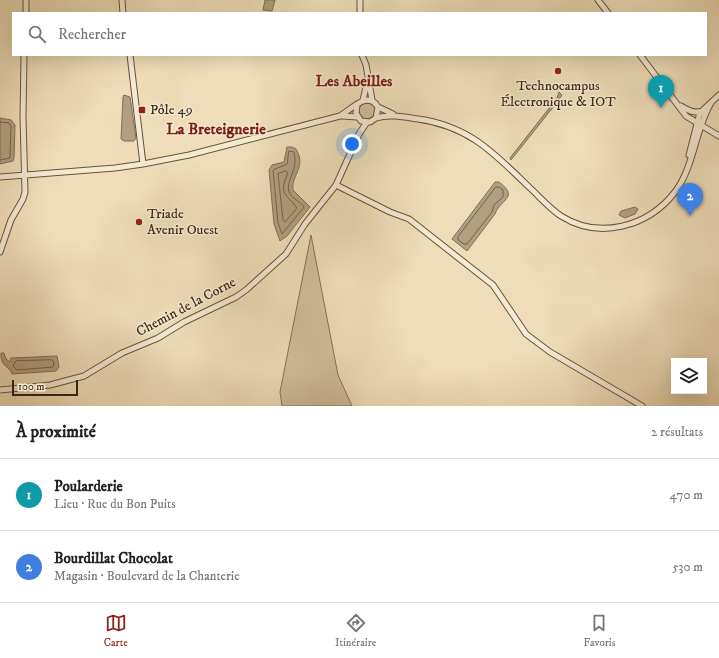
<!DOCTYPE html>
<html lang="fr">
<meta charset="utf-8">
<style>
:root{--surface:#fff;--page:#f6f6f6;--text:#222;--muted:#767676;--line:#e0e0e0;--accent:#8f2418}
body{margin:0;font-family:"IM FELL DW Pica",serif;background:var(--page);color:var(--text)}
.controls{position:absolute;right:12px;bottom:12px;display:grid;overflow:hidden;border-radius:0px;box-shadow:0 4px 16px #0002}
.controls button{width:36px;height:36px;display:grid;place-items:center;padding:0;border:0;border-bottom:1px solid var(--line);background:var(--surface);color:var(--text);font:20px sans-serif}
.scale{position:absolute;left:12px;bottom:10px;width:66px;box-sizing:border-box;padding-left:4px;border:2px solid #382713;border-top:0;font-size:11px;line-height:14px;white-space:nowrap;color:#382713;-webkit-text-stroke:3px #f4e9d1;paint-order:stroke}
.you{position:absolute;left:352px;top:144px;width:14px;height:14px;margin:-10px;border:3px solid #fff;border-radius:50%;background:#1a73e8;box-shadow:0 0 0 6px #1a73e833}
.badge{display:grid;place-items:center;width:26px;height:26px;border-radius:50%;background:var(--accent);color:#fff;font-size:13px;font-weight:700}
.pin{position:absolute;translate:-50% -33px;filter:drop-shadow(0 1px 2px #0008)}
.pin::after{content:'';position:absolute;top:21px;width:14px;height:12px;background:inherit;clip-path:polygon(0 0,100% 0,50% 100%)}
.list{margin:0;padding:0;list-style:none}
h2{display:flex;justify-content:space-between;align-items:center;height:52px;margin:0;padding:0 16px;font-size:17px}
h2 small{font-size:13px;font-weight:400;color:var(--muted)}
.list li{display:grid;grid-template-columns:26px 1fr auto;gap:12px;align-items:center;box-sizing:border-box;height:72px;padding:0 16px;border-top:1px solid var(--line)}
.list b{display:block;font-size:15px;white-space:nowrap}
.list p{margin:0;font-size:13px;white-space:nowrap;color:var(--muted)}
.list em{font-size:13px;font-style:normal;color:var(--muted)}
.icon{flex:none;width:22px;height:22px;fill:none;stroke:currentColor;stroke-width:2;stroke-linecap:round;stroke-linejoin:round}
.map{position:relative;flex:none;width:719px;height:406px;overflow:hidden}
.search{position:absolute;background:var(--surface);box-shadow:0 4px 16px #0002;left:12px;right:12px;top:12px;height:44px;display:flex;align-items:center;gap:10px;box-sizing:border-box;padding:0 14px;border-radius:0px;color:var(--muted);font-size:15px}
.sheet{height:196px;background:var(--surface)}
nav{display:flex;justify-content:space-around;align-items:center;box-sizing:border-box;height:56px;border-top:1px solid var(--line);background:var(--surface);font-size:11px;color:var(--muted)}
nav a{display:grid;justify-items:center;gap:2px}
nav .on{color:var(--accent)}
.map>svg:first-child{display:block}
.green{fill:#cfbe9c;stroke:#847258}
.water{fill:#b09f80;stroke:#806f54}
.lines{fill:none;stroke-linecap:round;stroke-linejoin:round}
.shore{stroke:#74634a;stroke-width:1}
.minor-casing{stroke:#66543c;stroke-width:7}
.minor{stroke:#f4e9d1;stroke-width:5}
.poi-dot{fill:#8f2418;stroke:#f4e9d1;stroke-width:1.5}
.labels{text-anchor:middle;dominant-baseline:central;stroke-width:3;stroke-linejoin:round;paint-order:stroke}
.poi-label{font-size:14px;fill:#382713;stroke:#f4e9d1;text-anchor:start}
.street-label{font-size:14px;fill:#382713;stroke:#f4e9d1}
.quarter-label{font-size:16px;font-weight:bold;fill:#7a1f14;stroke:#f4e9d1}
</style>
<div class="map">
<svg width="719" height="406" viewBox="0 0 719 406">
<rect width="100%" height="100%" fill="#eeddb8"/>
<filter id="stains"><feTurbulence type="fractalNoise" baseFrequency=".005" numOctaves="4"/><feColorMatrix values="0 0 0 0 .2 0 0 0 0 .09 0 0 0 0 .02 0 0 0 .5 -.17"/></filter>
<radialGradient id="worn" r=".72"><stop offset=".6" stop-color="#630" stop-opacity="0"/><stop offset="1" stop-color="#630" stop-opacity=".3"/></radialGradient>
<!-- green -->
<path class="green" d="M359 111a8 8 0 1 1 16 0a8 8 0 1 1-16 0Z
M311 235 338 375 352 406H282L280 392Z"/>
<!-- water -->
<path class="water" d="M265 0H275L272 11 263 10Z
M559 92 562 95 558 101 511 160 510 158 557 98Z
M124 95 130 97 136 138 134 141H124L121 139 123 97Z
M0 118 11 120 15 125 14 158 13 161 0 164Z
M287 147H292L296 149C307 167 291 175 293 190L310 207 287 236 280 241 274 224 269 170 272 165 284 162Z
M495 182H499C520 198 500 199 495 214L467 251 452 239Z
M635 207 638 209 635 214 625 218 619 215 621 211Z
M1 353H4L6 359 10 362 11 358 57 356 59 367 56 371 12 374C10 366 0 367 1 353Z"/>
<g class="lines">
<!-- shore -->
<path class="shore" d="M0 122 9 123 11 126 10 158 0 160
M289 151 294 152C299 170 285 181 289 192 292 199 300 201 304 207L282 234 278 223 273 170 287 164Z
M286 171 288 173C278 195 286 193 297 208L285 222 283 220 278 174Z
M496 187H499L503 190V197L494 205 492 212 467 244H464L458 240V237Z
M52 360 54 362 53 367 17 370 13 366 16 361Z"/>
<!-- minor casing -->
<g class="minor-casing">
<path id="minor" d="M26 0V13
M122 0 123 13
M598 0 608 13
M360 13V0
M130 55 143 164
M362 55 366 65 372 100
M640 55 686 116 719 136
M363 100 367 83
M681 106C687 110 694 114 702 111
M378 107 393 114
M342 116 357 117
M376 118C390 114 404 117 418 119 469 126 494 153 529 187 540 197 549 208 561 216 599 240 648 227 675 192 694 167 695 130 711 103
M689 155 699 116 702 111 719 95
M0 177 115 168 143 164 189 155 340 116C352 109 368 90 378 107L376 118 370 122 361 121 356 113 357 105
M336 185 390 212 409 219 493 285 526 334 550 352 642 406
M0 252 11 220 23 199 25 192 23 117 24 55
M0 390 50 385 84 376 122 353 158 338 184 322 236 297 246 290 286 254 305 224 336 185 359 134 367 122"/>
</g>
<!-- minor -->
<use href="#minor" class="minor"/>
</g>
<!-- markers -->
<g class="poi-dot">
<circle cx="558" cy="71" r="4"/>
<rect x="138" y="106" width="8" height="8" rx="2"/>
<circle cx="139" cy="222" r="4"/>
</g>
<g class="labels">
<!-- poi labels -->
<g class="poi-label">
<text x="558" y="86" text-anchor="middle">Technocampus<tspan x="558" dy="16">Électronique &amp; IOT</tspan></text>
<text x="150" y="110">Pôle 49</text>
<text x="147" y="214">Triade<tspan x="147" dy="16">Avenir Ouest</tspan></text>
</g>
<!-- street labels -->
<g class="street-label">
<text transform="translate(186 307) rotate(-28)">Chemin de la Corne</text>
</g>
<!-- quarter labels -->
<g class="quarter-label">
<text x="354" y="81">Les Abeilles</text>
<text x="216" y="129">La Breteignerie</text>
</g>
</g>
<rect width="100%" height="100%" filter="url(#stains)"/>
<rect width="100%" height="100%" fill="url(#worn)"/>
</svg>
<div class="controls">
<button><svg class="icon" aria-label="layers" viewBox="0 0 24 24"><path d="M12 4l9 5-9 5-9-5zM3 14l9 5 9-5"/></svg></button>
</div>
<div class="scale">100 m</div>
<div class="you"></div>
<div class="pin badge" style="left:661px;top:108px;background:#0f9aa8">1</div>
<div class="pin badge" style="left:690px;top:216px;background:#3f7fe0">2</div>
<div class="search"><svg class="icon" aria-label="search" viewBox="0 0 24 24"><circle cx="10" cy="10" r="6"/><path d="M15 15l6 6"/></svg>Rechercher</div>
</div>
<section class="sheet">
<h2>À proximité<small>2 résultats</small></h2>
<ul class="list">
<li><span class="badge" style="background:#0f9aa8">1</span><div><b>Poularderie</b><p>Lieu · Rue du Bon Puits</p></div><em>470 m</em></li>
<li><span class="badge" style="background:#3f7fe0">2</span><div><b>Bourdillat Chocolat</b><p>Magasin · Boulevard de la Chanterie</p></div><em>530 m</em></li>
</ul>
</section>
<nav>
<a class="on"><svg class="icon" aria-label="map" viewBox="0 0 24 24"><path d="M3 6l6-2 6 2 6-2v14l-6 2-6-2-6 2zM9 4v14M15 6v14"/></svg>Carte</a>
<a><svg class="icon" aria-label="directions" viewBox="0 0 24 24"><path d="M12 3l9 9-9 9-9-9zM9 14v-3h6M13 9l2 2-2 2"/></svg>Itinéraire</a>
<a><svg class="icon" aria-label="saved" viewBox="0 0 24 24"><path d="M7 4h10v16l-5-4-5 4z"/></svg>Favoris</a>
</nav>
